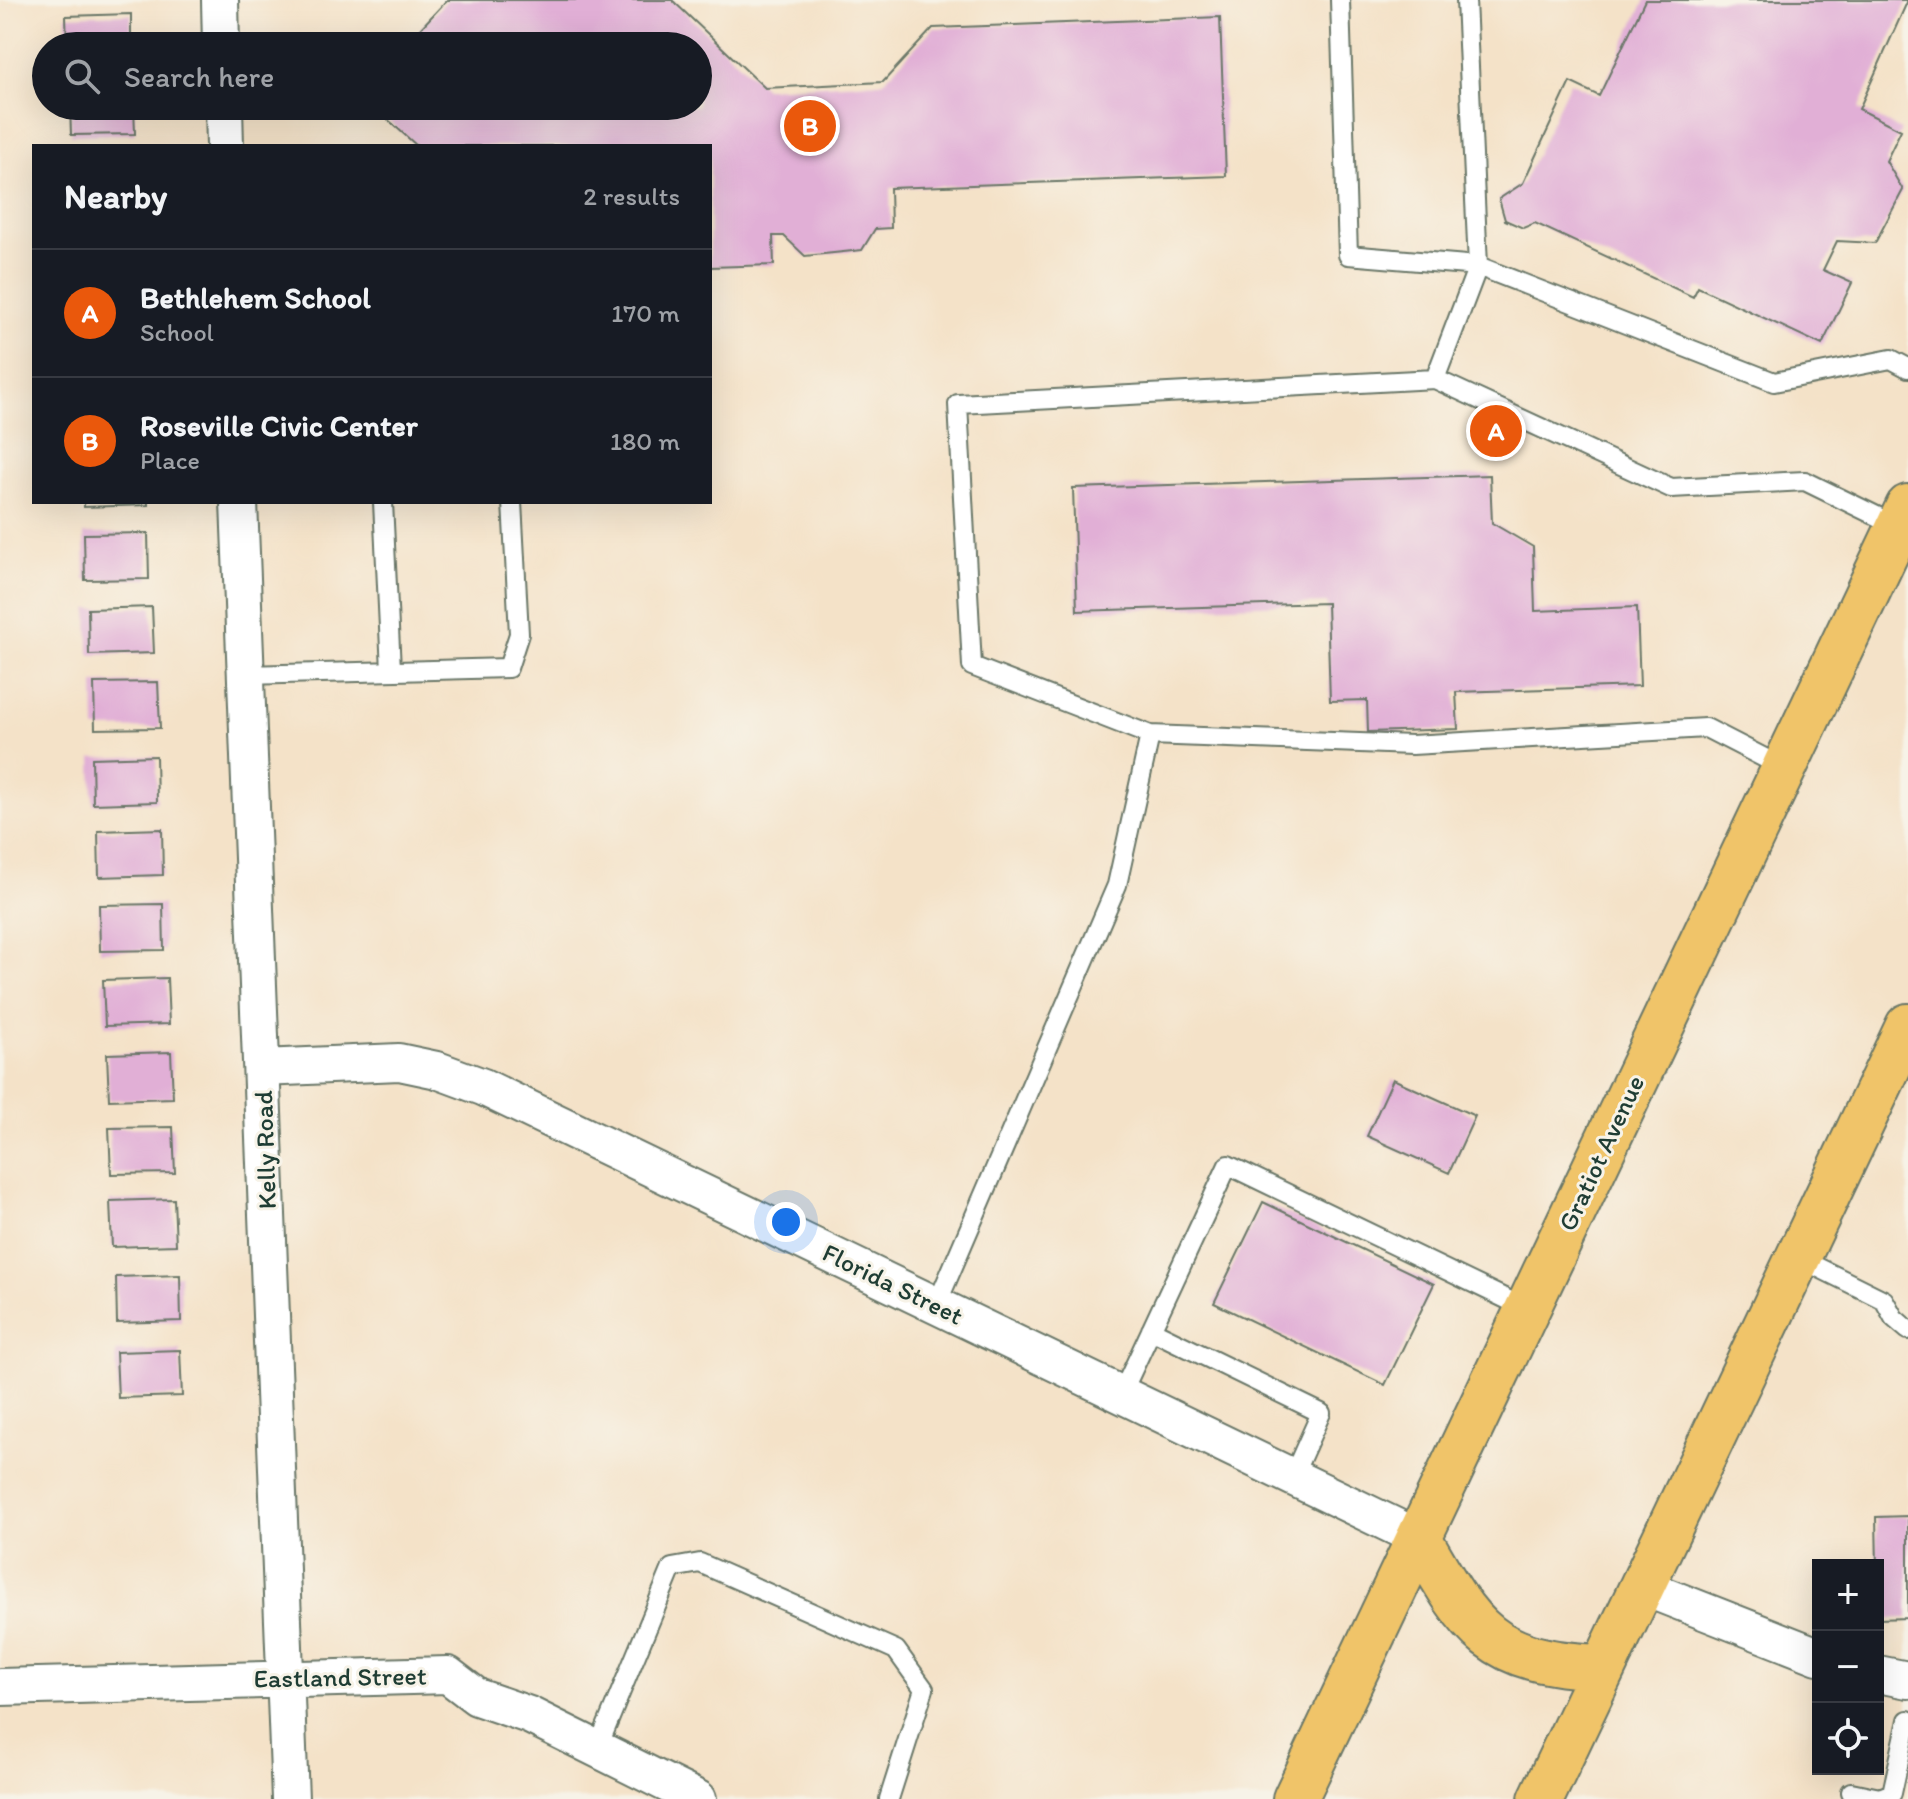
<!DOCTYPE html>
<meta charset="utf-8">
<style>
:root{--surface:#171b24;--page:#242831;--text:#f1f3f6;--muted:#9ea1a6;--line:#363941;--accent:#ea580c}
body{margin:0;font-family:Itim,sans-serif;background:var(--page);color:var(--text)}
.controls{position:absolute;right:24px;bottom:24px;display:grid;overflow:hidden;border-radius:0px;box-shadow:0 8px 32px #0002}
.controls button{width:72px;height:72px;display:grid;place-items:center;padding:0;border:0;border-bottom:2px solid var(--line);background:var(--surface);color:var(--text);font:40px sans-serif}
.you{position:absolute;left:786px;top:1222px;width:28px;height:28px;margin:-20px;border:6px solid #fff;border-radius:50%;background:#1a73e8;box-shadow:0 0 0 12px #1a73e833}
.badge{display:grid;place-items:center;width:52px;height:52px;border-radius:50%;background:var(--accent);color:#fff;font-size:26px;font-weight:700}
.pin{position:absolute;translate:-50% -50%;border:4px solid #fff;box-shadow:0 2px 8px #0006}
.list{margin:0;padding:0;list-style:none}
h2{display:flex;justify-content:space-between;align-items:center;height:104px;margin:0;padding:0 32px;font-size:34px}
h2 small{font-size:26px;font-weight:400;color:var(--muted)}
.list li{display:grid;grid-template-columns:52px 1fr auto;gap:24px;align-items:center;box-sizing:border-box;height:128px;padding:0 32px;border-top:2px solid var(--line)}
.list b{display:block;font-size:30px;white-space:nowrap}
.list p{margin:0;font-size:26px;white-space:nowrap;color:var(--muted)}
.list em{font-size:26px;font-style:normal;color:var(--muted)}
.icon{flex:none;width:44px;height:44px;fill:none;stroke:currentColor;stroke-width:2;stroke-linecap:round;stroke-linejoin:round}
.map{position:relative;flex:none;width:1908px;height:1799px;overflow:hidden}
.search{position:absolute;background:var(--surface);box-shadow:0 8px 32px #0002;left:32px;top:32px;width:680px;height:88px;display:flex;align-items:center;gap:20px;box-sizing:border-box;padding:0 28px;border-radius:44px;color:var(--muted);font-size:30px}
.panel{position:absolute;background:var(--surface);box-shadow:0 8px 32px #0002;left:32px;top:144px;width:680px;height:360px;border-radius:0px}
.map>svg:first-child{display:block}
.building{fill:#e1afd6}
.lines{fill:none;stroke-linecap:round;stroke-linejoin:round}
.lane-casing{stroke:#6a7768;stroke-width:22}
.street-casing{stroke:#6a7768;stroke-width:40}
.primary-casing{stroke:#6a7768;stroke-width:48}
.lane{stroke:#fff;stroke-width:18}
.street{stroke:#fff;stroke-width:36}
.primary{stroke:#f0c469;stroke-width:44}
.labels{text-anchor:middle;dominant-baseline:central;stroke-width:6;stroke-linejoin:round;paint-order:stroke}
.street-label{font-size:26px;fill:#1f3d34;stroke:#f7f3e8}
</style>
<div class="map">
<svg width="1908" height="1799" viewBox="0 0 1908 1799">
<rect width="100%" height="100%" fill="#f7f3e8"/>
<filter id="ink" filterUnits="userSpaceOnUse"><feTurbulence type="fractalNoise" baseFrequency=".0125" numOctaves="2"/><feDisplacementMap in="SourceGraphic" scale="16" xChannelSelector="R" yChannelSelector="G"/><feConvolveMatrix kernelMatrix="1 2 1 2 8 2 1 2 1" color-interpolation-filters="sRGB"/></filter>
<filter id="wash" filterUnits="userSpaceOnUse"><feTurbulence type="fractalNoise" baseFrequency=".006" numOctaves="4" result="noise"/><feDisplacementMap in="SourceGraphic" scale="32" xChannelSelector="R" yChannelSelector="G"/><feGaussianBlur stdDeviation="1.8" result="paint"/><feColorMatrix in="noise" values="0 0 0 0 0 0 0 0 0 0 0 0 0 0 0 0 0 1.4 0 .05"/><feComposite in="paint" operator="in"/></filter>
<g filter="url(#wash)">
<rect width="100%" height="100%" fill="#f4e2c8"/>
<g id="blocks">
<!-- building -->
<path class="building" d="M447 0H672L765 88 883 82 933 28 1220 17 1226 176 890 188 891 228 875 229 862 250 805 256 784 236H773L774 265 710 267V146H417L373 106H698V46H404Z
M1645 0H1908L1859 109 1901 130 1886 161 1903 190 1875 243 1837 241 1823 270 1852 283 1822 345 1698 287 1693 297 1535 223 1523 228 1505 220 1499 199 1523 183 1570 82 1599 96Z
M131 14V46H67L66 16Z
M70 106H134L135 134 71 135Z
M1490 475 1492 523 1533 547 1535 611 1637 607 1640 686 1456 692 1458 729 1368 732 1367 700 1330 701 1327 603 1077 611 1073 488Z
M84 502H148V505L84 507Z
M148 533 149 579 85 580 84 534Z
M152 607 154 653 89 655 88 609Z
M158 682 160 728 95 729 94 683Z
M156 756 157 802 93 804 92 758Z
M162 829 163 875 99 877 98 831Z
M163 904 164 950 100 951 99 905Z
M167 978 169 1024 105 1026 103 980Z
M171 1052 173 1098 109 1100 107 1054Z
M1393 1079 1475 1116 1449 1173 1367 1136Z
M173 1127 175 1173 111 1174 109 1128Z
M174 1199 176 1245 112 1247 110 1201Z
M1263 1202 1434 1284 1385 1385 1214 1303Z
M180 1275 181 1321 117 1323 116 1277Z
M180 1350 182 1396 118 1398 116 1352Z
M1908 1516V1618L1878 1619 1876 1517Z"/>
</g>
</g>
<g filter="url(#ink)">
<use href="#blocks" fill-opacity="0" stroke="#6a7768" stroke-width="2"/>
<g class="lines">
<!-- lane casing -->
<g class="lane-casing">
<path id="lane" d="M1340 0 1348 255 1478 266 1466 0
M1435 379 1478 266 1774 382 1891 359 1908 368
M383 502 391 670
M246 675 508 668 519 634 512 502
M1150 735 1412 745 1706 728 1784 768
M1797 1257 1884 1300 1894 1318 1908 1330
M936 1306 1117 885 1150 735 972 666 958 404 1435 379 1671 488 1805 481 1899 527
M1151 1330 1321 1413 1292 1478
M1121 1395 1228 1165 1527 1309
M597 1749 672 1568 700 1563 896 1650 924 1689 889 1799
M1851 1792 1880 1798 1892 1793 1908 1720"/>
</g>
<!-- street casing -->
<g class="street-casing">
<path id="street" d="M220 0 221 46
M224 106 225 146
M239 502 290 1799
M262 1068 399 1062 437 1070 483 1087 1419 1538
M1640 1586 1818 1656
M1878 1674 1908 1680
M0 1687 448 1675 477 1697 529 1715 698 1799"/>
</g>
<!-- primary casing -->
<g class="primary-casing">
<path id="primary" d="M1419 1538C1472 1631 1489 1662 1602 1667
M1295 1799 1908 507
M1541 1799 1908 1026"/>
</g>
<!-- lane -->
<use href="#lane" class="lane"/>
<!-- street -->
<use href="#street" class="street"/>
<!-- primary -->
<use href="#primary" class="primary"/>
</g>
</g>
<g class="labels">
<!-- street labels -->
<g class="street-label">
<text transform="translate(265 1150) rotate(-92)">Kelly Road</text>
<text transform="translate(1601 1153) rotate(-65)">Gratiot Avenue</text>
<text transform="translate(893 1284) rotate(26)">Florida Street</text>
<text transform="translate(340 1677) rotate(-1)">Eastland Street</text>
</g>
</g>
</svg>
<div class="controls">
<button>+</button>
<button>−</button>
<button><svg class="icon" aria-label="locate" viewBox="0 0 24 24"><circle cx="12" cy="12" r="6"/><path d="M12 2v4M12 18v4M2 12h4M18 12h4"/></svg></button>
</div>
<div class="you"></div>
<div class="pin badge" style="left:1496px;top:431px">A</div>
<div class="pin badge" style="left:810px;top:126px">B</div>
<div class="search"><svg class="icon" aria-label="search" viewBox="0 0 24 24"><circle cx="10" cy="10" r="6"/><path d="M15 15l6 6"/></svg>Search here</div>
<section class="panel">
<h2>Nearby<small>2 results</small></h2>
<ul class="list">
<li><span class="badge">A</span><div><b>Bethlehem School</b><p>School</p></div><em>170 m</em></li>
<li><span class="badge">B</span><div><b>Roseville Civic Center</b><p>Place</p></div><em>180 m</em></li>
</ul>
</section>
</div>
